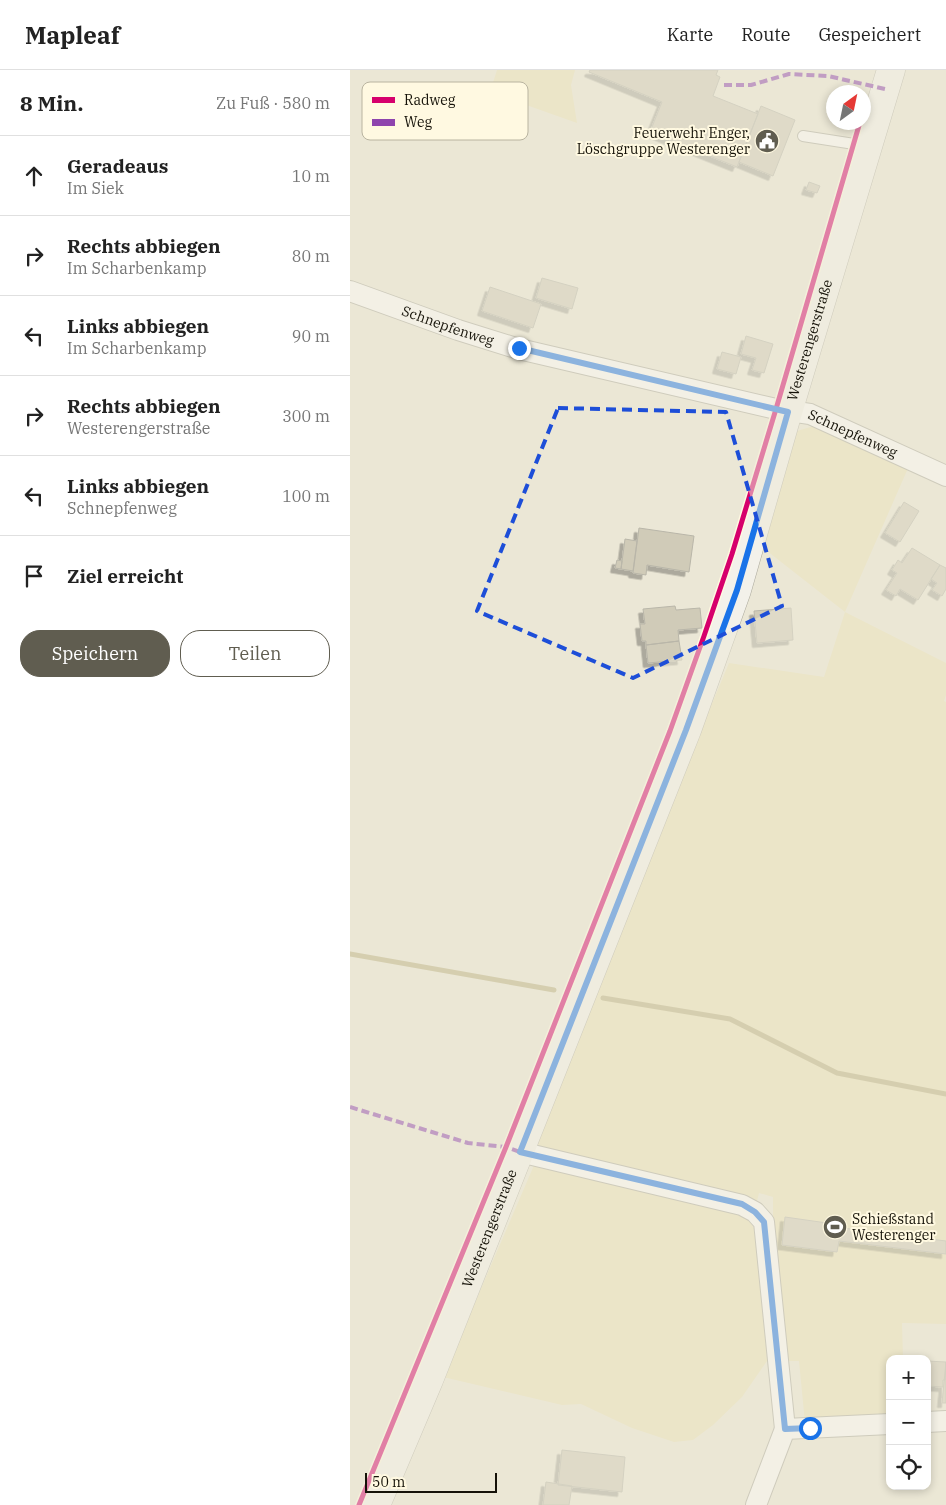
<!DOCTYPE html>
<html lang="de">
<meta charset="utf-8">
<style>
:root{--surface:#fff;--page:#f6f6f6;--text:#222;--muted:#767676;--line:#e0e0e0;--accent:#605d50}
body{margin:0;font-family:"IBM Plex Serif",serif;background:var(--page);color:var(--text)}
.controls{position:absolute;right:15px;bottom:15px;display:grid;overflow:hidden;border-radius:10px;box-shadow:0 2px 8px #0003}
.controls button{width:45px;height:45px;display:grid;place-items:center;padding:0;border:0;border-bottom:1px solid var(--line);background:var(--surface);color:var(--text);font:25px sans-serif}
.compass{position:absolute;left:476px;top:15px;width:45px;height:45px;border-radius:50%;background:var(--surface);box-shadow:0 2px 8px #0003;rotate:33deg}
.scale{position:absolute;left:15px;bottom:12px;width:132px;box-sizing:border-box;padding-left:5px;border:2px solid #151208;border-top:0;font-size:14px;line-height:18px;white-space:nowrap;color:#151208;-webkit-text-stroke:4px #fff9e1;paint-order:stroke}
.stop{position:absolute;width:15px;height:15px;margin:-11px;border:4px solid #1a73e8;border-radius:50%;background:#fff}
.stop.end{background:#1a73e8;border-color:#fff;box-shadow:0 1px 5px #0008}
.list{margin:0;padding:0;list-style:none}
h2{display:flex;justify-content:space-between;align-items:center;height:65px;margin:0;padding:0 20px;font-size:21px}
h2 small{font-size:16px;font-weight:400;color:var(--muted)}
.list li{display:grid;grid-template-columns:32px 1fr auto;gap:15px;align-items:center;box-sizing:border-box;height:80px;padding:0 20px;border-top:1px solid var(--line)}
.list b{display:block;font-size:19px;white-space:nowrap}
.list p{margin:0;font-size:16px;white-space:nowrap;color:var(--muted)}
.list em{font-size:16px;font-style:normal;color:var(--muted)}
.actions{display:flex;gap:10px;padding:15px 20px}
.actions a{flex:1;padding:11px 0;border:1px solid var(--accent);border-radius:20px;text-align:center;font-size:18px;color:var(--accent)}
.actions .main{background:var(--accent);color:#fff}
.icon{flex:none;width:28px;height:28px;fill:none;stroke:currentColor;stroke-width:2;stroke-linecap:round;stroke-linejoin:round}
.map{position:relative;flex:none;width:596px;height:1435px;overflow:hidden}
header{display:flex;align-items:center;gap:30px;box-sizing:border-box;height:70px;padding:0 25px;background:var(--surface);border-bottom:1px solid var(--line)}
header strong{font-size:24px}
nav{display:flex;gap:28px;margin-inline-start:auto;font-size:18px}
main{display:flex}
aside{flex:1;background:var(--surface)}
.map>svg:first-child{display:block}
.green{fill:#ebe2b8}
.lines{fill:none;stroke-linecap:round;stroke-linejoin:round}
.stream{stroke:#bbb082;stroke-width:5}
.building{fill:#d0cbb8;stroke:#b9b6a9;filter:url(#shadow)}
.lane-casing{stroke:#adaa9e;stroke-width:12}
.street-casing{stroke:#adaa9e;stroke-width:22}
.secondary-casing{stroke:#adaa9e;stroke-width:29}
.lane{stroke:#fcfbf9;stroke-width:10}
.street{stroke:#fcfbf9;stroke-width:20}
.secondary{stroke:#f3f1ea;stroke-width:28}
.quiet{stroke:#8e44ad;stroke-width:4;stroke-dasharray:8 4;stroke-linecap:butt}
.cycleway-casing{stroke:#fff9e1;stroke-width:8}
.cycleway{stroke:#d6006c;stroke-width:5}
.route{stroke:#1a73e8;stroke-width:6}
.marked{fill:none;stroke:#1d4ed8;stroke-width:4;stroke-dasharray:10 6;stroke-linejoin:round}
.labels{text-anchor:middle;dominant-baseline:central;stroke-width:4;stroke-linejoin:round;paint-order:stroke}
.poi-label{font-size:14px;fill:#151208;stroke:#fff9e1;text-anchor:end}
.street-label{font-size:14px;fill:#151208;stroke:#fff9e1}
.key{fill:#fff9e1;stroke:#b9b4a0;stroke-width:1}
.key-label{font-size:14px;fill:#151208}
</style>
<header>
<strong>Mapleaf</strong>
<nav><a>Karte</a><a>Route</a><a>Gespeichert</a></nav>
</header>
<main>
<aside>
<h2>8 Min.<small>Zu Fuß · 580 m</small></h2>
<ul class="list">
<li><svg class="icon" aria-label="ahead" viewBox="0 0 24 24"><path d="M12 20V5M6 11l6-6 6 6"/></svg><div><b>Geradeaus</b><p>Im Siek</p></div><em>10 m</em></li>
<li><svg class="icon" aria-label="right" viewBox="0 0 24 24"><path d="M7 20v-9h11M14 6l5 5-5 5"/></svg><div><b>Rechts abbiegen</b><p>Im Scharbenkamp</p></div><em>80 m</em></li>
<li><svg class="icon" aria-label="left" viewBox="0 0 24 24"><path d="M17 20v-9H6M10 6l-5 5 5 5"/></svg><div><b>Links abbiegen</b><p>Im Scharbenkamp</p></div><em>90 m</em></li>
<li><svg class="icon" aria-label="right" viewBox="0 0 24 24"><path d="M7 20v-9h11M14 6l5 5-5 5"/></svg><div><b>Rechts abbiegen</b><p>Westerengerstraße</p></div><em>300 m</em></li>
<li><svg class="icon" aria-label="left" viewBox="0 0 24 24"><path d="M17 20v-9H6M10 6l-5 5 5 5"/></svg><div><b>Links abbiegen</b><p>Schnepfenweg</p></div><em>100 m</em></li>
<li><svg class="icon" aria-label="arrive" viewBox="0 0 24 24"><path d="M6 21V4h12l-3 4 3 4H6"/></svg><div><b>Ziel erreicht</b></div></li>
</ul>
<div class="actions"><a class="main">Speichern</a><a>Teilen</a></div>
</aside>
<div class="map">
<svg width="596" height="1435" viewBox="0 0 596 1435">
<defs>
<filter id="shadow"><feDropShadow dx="-4.5" dy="4.5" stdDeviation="0" flood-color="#0004"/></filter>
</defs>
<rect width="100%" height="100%" fill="#ebe7d6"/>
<!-- green -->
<path class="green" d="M147 0H225L221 15 227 53 140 22Z
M467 355 559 396 495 542 596 593V625L594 631 596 632V1254L552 1253 553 1289H540V1347L455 1353 449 1291H432L423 1186V1127L409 1123 406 1135 181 1077 254 892 379 593 474 607 495 542 412 477 447 361Z
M185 1093 388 1144 401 1152 408 1168 417 1291 392 1327 363 1355 343 1370 324 1372 282 1358 231 1334 212 1335 93 1307Z"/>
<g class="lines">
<!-- stream -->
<path class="stream" d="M0 884 204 920
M253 928 380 949 487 1003 596 1024"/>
</g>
<!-- building -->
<path class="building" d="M240 0H368L366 5 370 7 363 26 408 44 387 97 300 62 312 32 239 2Z
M411 36 445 50 423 106 389 92Z
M459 112 470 116 467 123 456 120Z
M192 208 228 218 222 239 186 228Z
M140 217 191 234 183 258 132 241Z
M396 266 423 274 414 303 402 300 406 288 391 284Z
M372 282 391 287 386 304 367 299Z
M554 432 569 441 550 472 535 463Z
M289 458 344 466 339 502 297 495 296 505 283 503Z
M275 469 287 471 283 501 271 499Z
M562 478 590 495 568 530 550 519 546 526 536 520 547 503 542 500 548 490 552 493Z
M267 490 272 491 271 499 265 498Z
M590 495 596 498V519L592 526 582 520 587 513 581 509Z
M325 536 326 540 350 538 352 558 328 560 329 571 296 575V571H292L290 554H295L293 539Z
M441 538 443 570 407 573 404 541Z
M329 571 332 590 298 593 296 575Z
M435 1147 477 1153V1156L596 1171V1184L489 1171 487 1182 432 1175Z
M577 1291 596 1292 595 1310H593V1317L577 1316Z
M596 1292V1333H592Z
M212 1380 275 1387 272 1422 208 1415Z
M196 1412 222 1416 219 1435H193Z"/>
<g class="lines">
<!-- lane casing -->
<g class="lane-casing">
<path id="lane" d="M453 66 517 76"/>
</g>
<!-- street casing -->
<g class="street-casing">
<g id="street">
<path id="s1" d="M0 221 108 260 169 279 426 339 460 344 596 406"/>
<path d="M170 1082 392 1135 405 1142 414 1152 435 1359"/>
<path d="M577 1352 596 1351"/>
<path d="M406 1435 435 1359 540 1354"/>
</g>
</g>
<!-- secondary casing -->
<g class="secondary-casing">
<g id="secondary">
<path id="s2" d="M26 1435 79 1310 337 660 387 520 438 342 541 0"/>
</g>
</g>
<!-- lane -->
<use href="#lane" class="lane"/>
<!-- street -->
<use href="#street" class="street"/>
<!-- secondary -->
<use href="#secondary" class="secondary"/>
<!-- quiet -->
<path class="quiet" d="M374 15H401L439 4 478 6 535 19
M0 1037 118 1073 156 1077 170 1082"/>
<!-- cycleway casing -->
<g class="cycleway-casing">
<path id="cycleway" d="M9 1435 156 1077 320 661 354 566 382 484 426 339 510 52"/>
</g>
<!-- cycleway -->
<use href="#cycleway" class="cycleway"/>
</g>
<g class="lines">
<!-- route -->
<path class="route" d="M169 278 438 342 387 520 336 660 170 1082 392 1134 405 1142 414 1152 435 1359 460 1358"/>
</g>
<!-- marked area -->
<path d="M0 0H596V1435H0ZM208 338 376 342 432 536 283 608 127 541Z" fill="#ebe7d6" fill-opacity=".55" fill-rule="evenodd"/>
<path class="marked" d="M208 338 376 342 432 536 283 608 127 541Z"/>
<!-- icons -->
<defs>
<g id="civic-disc" transform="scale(1.25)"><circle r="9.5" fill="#605d50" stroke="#fff9e1"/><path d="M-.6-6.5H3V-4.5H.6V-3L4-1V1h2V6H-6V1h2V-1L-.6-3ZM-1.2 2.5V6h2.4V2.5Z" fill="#fff"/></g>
<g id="stadium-disc" transform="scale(1.25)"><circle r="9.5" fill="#605d50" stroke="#fff9e1"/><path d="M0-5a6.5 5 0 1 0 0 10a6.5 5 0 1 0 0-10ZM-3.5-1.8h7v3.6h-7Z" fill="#fff"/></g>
</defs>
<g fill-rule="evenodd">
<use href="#civic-disc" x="417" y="71"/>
<use href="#stadium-disc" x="485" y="1157"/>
</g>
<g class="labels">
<!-- poi labels -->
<g class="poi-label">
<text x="400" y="63">Feuerwehr Enger,<tspan x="400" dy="16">Löschgruppe Westerenger</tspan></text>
<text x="502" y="1149" text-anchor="start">Schießstand<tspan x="502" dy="16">Westerenger</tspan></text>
</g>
<!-- street labels -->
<g class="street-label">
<text stroke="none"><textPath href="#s1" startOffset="104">Schnepfenweg</textPath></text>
<text stroke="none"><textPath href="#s2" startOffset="1244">Westerengerstraße</textPath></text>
<text stroke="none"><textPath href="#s1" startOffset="524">Schnepfenweg</textPath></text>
<text stroke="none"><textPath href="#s2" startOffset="299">Westerengerstraße</textPath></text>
</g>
</g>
<!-- legend -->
<rect x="12" y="12" width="166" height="58" rx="8" class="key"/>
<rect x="22" y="27" width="23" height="6" fill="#d6006c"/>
<rect x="22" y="49" width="23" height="7" fill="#8e44ad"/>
<g class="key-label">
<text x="54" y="35">Radweg</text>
<text x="54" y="57">Weg</text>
</g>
</svg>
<div class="controls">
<button>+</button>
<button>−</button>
<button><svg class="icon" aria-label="locate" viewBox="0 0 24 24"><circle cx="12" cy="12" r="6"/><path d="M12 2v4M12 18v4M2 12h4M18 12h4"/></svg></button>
</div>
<svg class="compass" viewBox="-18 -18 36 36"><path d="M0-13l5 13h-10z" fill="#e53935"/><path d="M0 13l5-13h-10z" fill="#767676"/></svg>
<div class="scale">50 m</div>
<div class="stop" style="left:460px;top:1358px"></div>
<div class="stop end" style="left:169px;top:278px"></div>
</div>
</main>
